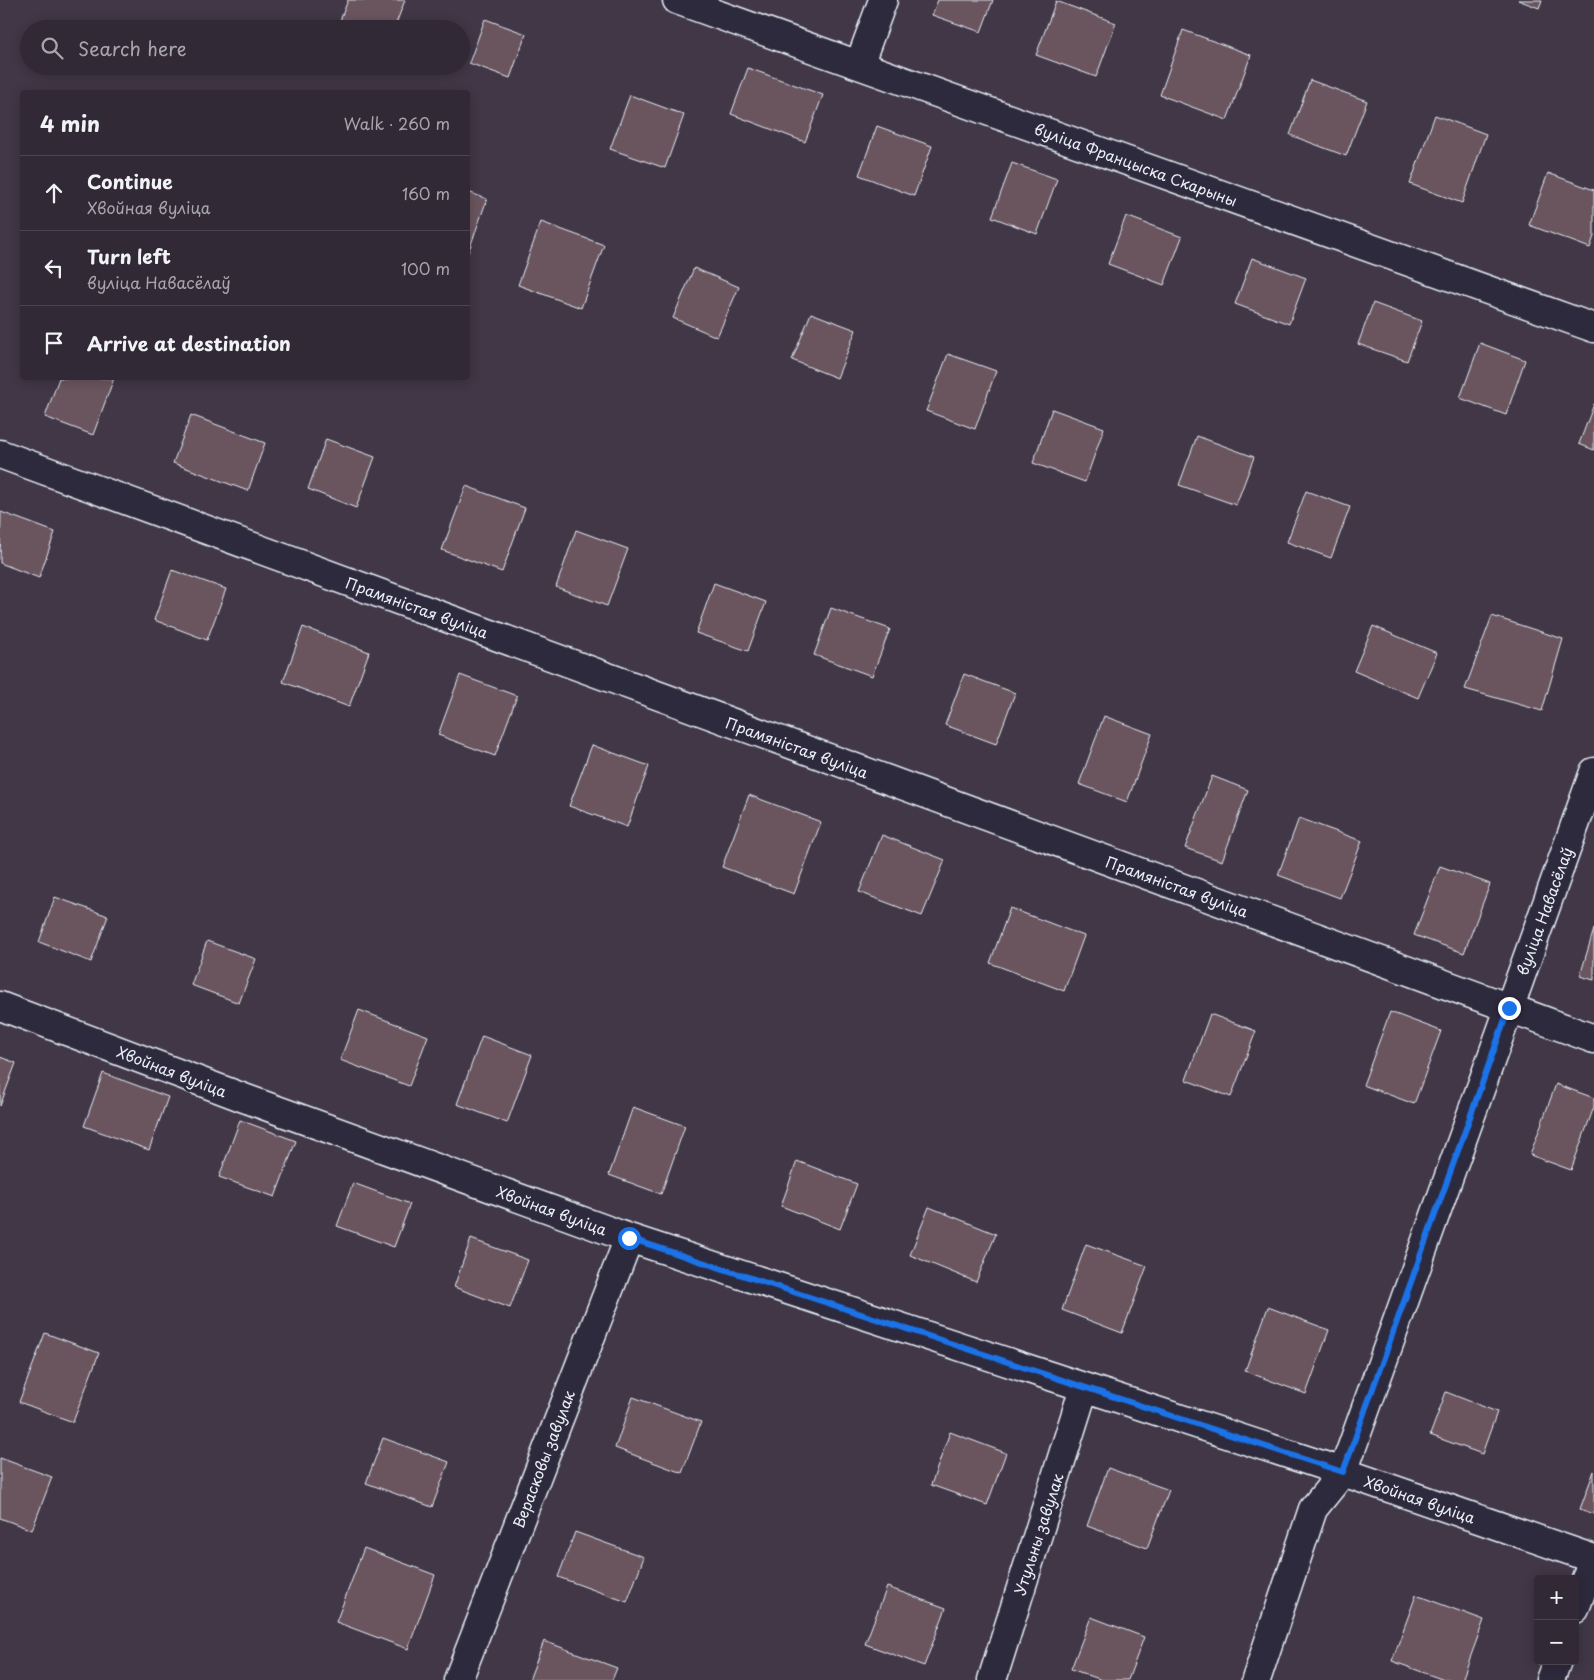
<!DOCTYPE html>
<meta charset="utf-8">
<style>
:root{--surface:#312935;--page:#3d3541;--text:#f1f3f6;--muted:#a8a6ad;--line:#4c4550}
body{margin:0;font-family:"Playpen Sans",sans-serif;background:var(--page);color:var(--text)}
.controls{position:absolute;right:15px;bottom:15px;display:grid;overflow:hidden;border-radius:5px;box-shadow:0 2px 12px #0003}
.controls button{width:45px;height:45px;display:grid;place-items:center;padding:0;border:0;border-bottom:1px solid var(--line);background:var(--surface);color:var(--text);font:25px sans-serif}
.stop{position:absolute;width:15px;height:15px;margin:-11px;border:4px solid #1a73e8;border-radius:50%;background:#fff}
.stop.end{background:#1a73e8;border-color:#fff;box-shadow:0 1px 5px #0008}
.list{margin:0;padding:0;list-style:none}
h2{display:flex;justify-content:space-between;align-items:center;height:65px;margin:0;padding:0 20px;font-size:21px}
h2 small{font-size:16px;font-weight:400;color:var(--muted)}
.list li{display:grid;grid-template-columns:32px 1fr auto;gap:15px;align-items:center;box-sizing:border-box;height:75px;padding:0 20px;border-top:1px solid var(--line)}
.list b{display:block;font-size:19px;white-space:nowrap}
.list p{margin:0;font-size:16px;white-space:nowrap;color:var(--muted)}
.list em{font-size:16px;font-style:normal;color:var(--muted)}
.icon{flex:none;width:28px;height:28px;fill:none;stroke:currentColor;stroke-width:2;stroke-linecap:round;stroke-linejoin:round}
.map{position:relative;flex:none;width:1594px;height:1680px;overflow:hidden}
.search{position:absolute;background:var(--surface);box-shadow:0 2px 12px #0003;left:20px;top:20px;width:450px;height:55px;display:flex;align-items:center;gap:12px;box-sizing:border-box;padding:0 18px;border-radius:28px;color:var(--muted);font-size:19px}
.panel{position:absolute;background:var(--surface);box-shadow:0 2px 12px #0003;left:20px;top:90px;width:450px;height:290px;border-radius:5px}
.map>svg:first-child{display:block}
.building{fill:#6b545e;stroke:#e8f1f8}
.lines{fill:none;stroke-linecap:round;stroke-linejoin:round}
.minor-casing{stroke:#e8f1f8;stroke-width:31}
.minor{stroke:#2f2a3d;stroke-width:28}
.route{stroke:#1a73e8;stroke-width:6}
.labels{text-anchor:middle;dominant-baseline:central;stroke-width:5;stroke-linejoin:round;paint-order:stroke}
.street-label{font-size:15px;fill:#e8f1f8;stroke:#2f2a3d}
</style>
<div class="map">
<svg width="1594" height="1680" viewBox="0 0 1594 1680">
<rect width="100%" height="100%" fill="#413747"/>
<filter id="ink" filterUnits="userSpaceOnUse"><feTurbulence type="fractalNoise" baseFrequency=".02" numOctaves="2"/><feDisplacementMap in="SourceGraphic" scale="10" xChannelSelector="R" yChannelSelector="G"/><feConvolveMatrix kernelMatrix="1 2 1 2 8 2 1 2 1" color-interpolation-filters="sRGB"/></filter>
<g filter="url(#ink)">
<!-- building -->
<path class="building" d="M348 0H405L394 29H355L339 23Z
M938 0H993L981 32 932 15Z
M1518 0H1542L1539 8Z
M1056 1 1116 23 1096 77 1036 55Z
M485 19 526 34 510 78 469 63Z
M1183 30 1251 55 1227 120 1160 95Z
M748 68 823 95 805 142 731 114Z
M1310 80 1367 101 1346 156 1290 135Z
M630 95 684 115 665 168 610 149Z
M1435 115 1486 134 1462 203 1410 184Z
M877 126 932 146 914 196 859 175Z
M1012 163 1057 179 1037 234 992 217Z
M1548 173 1594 190V236L1590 248 1529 225Z
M468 192 487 199 468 253Z
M1126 216 1182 237 1164 285 1108 264Z
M541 222 604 245 581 308 518 285Z
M1252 258 1306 278 1289 324 1235 304Z
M694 268 739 287 717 337 673 318Z
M1373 303 1422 321 1407 361 1358 344Z
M811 313 856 330 837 378 792 360Z
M1480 343 1525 360 1506 415 1460 398Z
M948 354 996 371 975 429 926 411Z
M59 378H114L93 435 45 417Z
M1594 404V450L1579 444Z
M1052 409 1104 428 1085 482 1033 463Z
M191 415 265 443 248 491 173 463Z
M1197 436 1254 457 1236 505 1179 485Z
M326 439 375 457 356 508 308 489Z
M466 486 525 508 502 572 442 550Z
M1306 491 1350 507 1331 558 1287 542Z
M1 512 55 532 39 578 0 563Z
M576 530 628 549 607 606 556 587Z
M172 570 226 589 207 640 154 620Z
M714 583 766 602 748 651 696 633Z
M831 608 890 629 872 676 814 655Z
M1492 616 1563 639 1542 711 1465 689Z
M1373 626 1437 653 1418 698 1354 671Z
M303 627 369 652 349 707 283 682Z
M964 674 1015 693 996 744 945 725Z
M460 675 517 696 495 756 438 735Z
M1104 716 1152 734 1127 802 1079 784Z
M592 745 649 766 627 827 569 806Z
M1212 776 1248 790 1222 861 1185 848Z
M749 795 821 822 794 894 722 867Z
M1299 818 1362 841 1340 898 1278 875Z
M882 835 945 860 922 916 859 892Z
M1440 866 1490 884 1464 953 1414 935Z
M55 897 108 916 91 962 39 942Z
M1010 908 1084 936 1064 991 990 963Z
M1594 929V980L1580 976Z
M207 941 256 959 239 1003 191 985Z
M359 1010 428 1036 409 1086 340 1060Z
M1390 1012 1441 1031 1414 1104 1363 1085Z
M1210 1014 1256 1031 1231 1097 1186 1080Z
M482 1036 532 1055 507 1123 457 1104Z
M0 1057 16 1063 0 1106Z
M103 1073 168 1097 149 1150 84 1126Z
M1556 1084 1594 1098V1107L1571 1170 1530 1155Z
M633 1107 685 1126 661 1194 609 1175Z
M240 1120 296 1141 275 1197 219 1177Z
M797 1161 857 1184 840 1229 781 1206Z
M353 1183 410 1204 394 1247 337 1226Z
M929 1207 996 1234 976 1282 910 1255Z
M471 1239 528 1260 510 1308 454 1287Z
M1086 1244 1147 1266 1122 1333 1062 1310Z
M1268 1307 1329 1330 1306 1394 1245 1371Z
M45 1333 99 1353 73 1422 19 1402Z
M1446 1392 1497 1412 1482 1454 1430 1435Z
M633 1397 701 1422 682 1473 615 1448Z
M950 1432 1006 1453 987 1505 931 1485Z
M383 1438 449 1462 432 1507 366 1483Z
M0 1458 52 1477 32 1530 0 1518Z
M1108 1468 1169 1490 1147 1548 1087 1526Z
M1594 1471V1514L1580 1509Z
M575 1532 644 1557 627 1602 558 1577Z
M364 1548 435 1575 408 1649 336 1622Z
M887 1587 946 1608 924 1666 865 1644Z
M1416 1595 1484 1620 1462 1680H1444L1392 1661Z
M1091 1617 1144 1637 1128 1680H1102L1071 1669Z
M544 1641 617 1668 612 1680H529Z"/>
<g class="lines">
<!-- minor casing -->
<g class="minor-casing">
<path id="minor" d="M677 0 1594 328
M859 65 883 0
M0 454 1594 1039
M0 1006 244 1098 629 1238 1343 1472 1594 1559
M1575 1609 1593 1559
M458 1680 629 1238
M992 1680 1084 1388
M1256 1680 1313 1509 1343 1472 1594 772
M1550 1680 1557 1661"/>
</g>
<!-- minor -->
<use href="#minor" class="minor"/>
</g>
</g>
<g class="lines" filter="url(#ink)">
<!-- route -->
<path class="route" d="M629 1238 1343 1472 1509 1008"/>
</g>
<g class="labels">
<!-- street labels -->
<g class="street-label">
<text transform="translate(1136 164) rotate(20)">вуліца Францыска Скарыны</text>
<text transform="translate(417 607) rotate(20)">Прамяністая вуліца</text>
<text transform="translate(797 747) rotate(20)">Прамяністая вуліца</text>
<text transform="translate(1177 886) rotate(20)">Прамяністая вуліца</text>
<text transform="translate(1544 911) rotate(-70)">вуліца Навасёлаў</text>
<text transform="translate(172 1071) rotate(21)">Хвойная вуліца</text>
<text transform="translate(552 1210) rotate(20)">Хвойная вуліца</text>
<text transform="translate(543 1459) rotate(-69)">Верасковы завулак</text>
<text transform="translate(1420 1499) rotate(19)">Хвойная вуліца</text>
<text transform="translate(1038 1534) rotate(-72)">Утульны завулак</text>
</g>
</g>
</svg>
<div class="controls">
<button>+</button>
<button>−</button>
</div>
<div class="stop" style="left:629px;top:1238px"></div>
<div class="stop end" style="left:1509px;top:1008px"></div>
<div class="search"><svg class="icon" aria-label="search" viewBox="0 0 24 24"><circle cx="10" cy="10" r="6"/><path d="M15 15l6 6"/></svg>Search here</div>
<section class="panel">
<h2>4 min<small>Walk · 260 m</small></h2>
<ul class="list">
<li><svg class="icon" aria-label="ahead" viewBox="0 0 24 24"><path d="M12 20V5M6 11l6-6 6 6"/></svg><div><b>Continue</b><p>Хвойная вуліца</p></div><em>160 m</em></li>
<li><svg class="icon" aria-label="left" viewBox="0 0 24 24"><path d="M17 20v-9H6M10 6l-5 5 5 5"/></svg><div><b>Turn left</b><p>вуліца Навасёлаў</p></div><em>100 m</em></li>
<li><svg class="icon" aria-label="arrive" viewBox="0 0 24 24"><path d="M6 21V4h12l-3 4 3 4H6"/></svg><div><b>Arrive at destination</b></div></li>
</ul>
</section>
</div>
